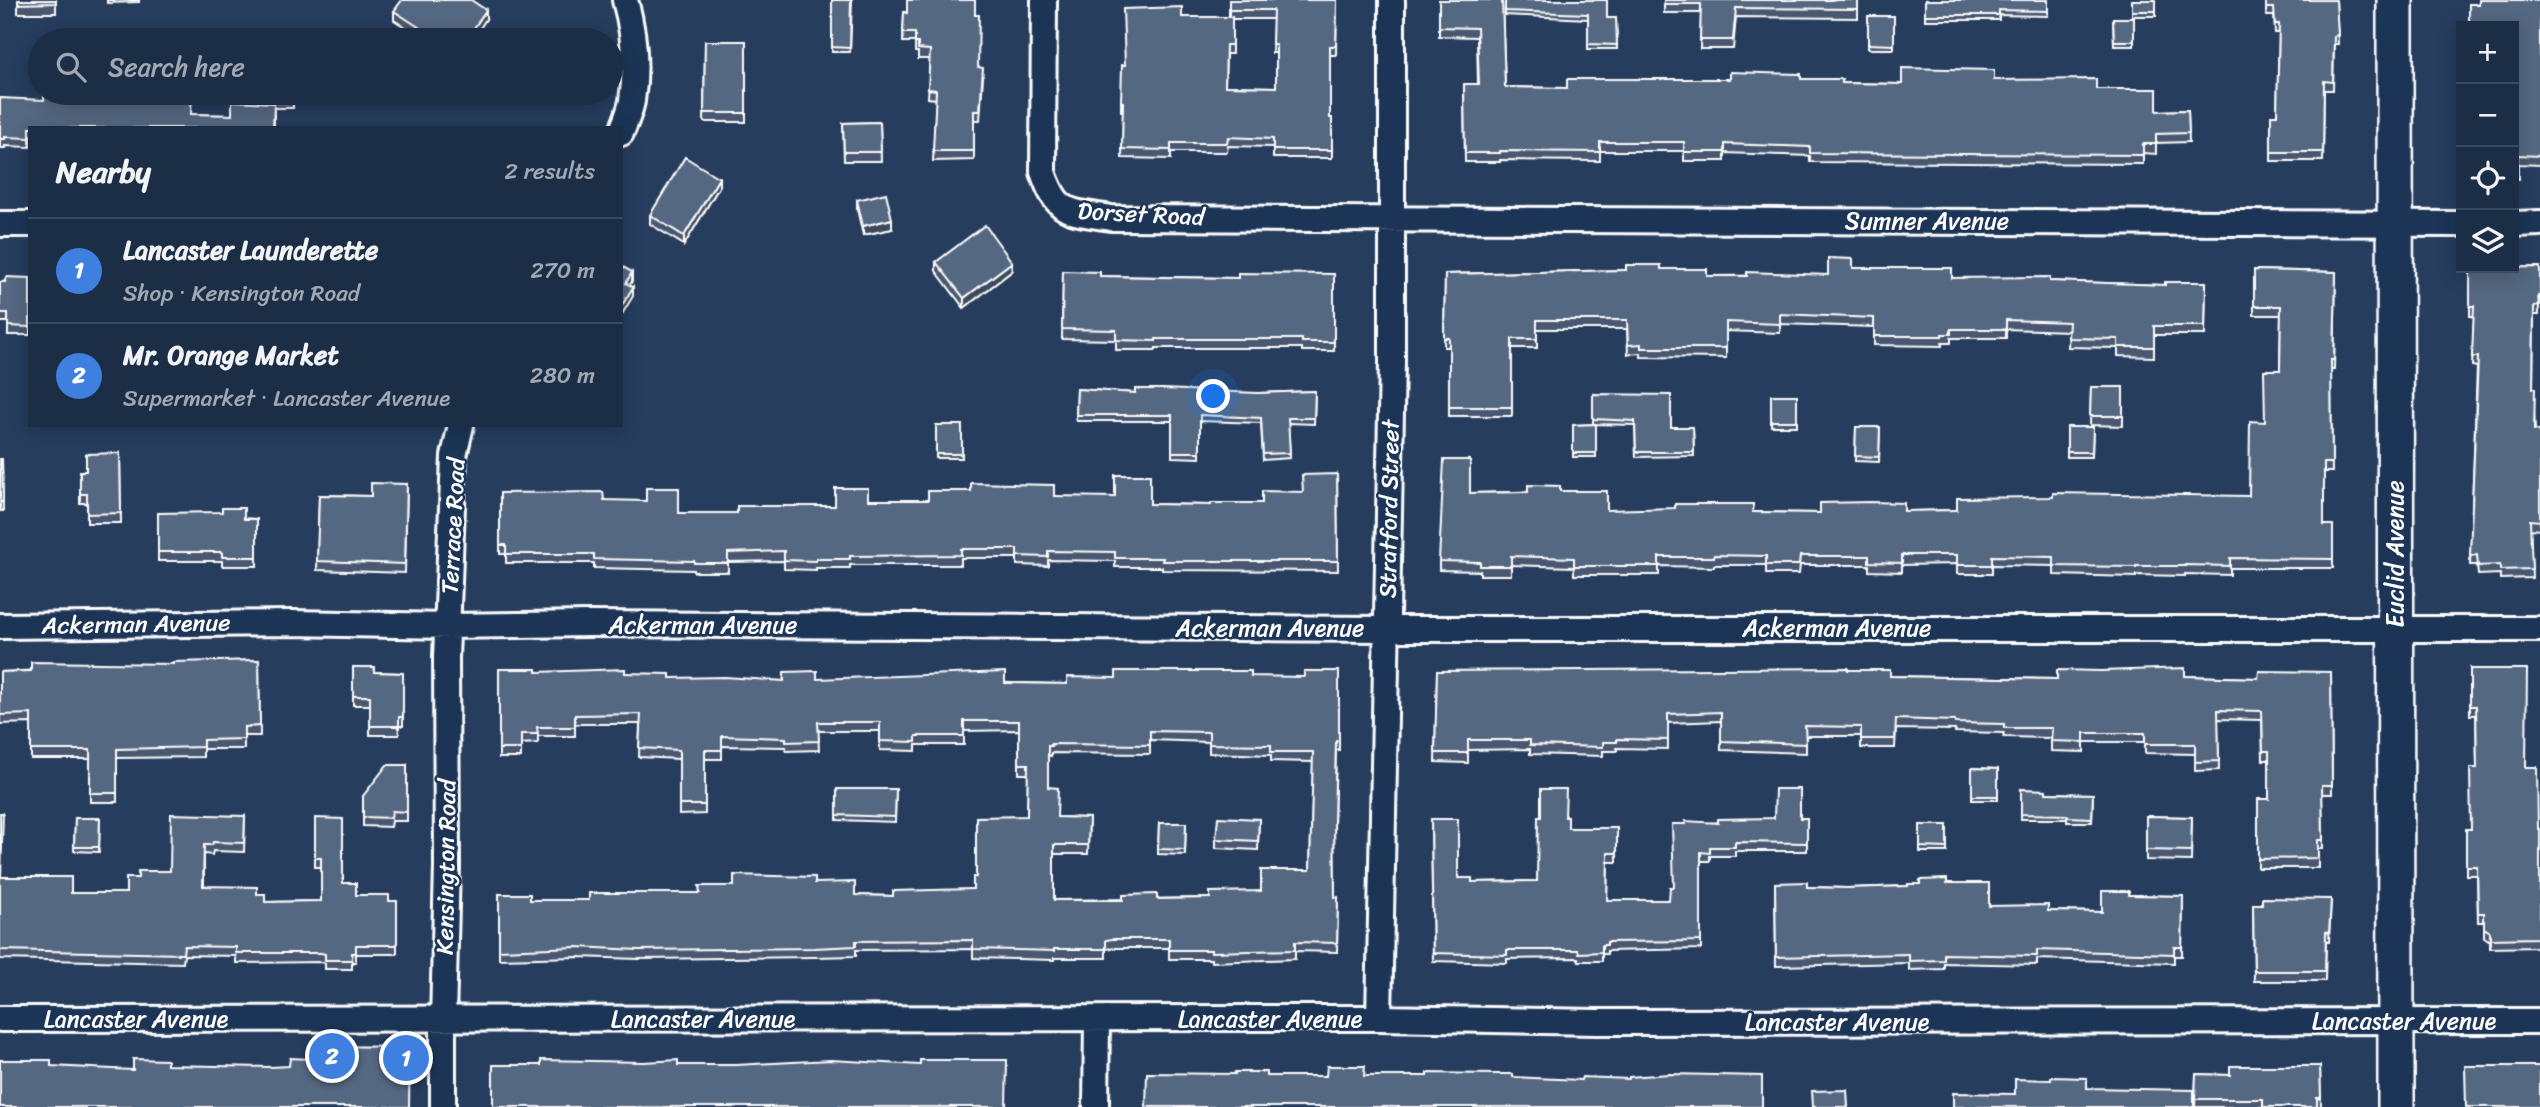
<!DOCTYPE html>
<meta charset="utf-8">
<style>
:root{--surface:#1c2e46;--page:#25364d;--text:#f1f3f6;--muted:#a0a8b3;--line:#3a4a5f;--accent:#e797bd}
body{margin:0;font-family:Sriracha,sans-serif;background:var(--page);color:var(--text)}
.controls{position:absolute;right:21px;top:21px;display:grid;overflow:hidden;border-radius:0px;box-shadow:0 4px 18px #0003}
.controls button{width:63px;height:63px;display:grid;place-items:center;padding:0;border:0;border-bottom:2px solid var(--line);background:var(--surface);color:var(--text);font:35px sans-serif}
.you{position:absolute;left:1214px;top:397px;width:24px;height:24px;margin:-18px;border:5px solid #fff;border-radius:50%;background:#1a73e8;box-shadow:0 0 0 10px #1a73e833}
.badge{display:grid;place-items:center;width:46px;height:46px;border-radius:50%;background:var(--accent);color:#fff;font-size:23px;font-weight:700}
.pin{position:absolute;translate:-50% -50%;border:4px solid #fff;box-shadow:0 2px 7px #0006}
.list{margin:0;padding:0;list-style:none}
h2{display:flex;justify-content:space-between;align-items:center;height:91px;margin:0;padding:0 28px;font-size:30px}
h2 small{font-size:23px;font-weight:400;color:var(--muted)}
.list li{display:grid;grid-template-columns:46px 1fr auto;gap:21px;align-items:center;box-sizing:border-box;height:105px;padding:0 28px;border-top:2px solid var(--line)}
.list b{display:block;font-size:26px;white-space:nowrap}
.list p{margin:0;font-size:23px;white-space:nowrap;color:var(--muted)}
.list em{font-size:23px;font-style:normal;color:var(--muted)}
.icon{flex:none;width:38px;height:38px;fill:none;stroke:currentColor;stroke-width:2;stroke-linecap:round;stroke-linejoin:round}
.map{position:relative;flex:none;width:2540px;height:1107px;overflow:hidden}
.search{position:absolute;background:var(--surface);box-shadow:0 4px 18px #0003;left:28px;top:28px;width:595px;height:77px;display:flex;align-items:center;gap:18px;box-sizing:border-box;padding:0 24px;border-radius:38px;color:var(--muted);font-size:26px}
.panel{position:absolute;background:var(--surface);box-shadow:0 4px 18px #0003;left:28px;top:126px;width:595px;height:301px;border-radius:0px}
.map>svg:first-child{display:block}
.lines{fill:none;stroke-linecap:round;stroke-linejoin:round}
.street-casing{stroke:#fff;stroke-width:30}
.secondary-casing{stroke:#fff;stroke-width:40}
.street{stroke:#1d3557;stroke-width:24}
.secondary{stroke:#1d3557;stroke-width:35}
.wall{fill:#49596f;stroke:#fff;stroke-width:2;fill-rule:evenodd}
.shaded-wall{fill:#3c485a;stroke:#fff;stroke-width:2}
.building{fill:#556781;stroke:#fff;stroke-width:2;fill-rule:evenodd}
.labels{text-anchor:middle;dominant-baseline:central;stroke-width:5;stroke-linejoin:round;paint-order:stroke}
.street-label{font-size:24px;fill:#fff;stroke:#1d3557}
</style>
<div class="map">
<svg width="2540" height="1107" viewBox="0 0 2540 1107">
<rect width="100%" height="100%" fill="#263d5e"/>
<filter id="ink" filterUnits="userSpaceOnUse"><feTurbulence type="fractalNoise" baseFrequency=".0143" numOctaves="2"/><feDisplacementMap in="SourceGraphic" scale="14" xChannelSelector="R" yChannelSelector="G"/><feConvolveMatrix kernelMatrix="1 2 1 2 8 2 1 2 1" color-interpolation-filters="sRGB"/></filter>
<g filter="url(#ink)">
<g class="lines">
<!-- street casing -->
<g class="street-casing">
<path id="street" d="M1044 0 1043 172C1058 216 1069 211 1111 218L2461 224
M621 133C625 123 630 112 632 101 637 68 634 32 625 0
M0 224H30
M2514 224 2540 223
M0 626 292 623 448 626 589 624 1386 629H2540
M1379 1018 1392 362V0
M0 1019 1379 1018 1597 1022 2540 1021
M443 1107V1019L447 866 446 658 454 456 461 425
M1096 1107 1097 1020"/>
</g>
<!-- secondary casing -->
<g class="secondary-casing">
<path id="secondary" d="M2395 0 2396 1107"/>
</g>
<!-- street -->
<use href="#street" class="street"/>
<!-- secondary -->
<use href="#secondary" class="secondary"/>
</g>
<!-- wall -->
<path class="wall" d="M18 0H56V13H18Z
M107 0H139V2L107 3Z
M832 0H852L850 52H832Z
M1229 0H1337L1336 55H1330V118H1332V158H1273V147L1228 146 1227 152H1171V159L1122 158 1123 111H1121V102L1125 65 1182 17H1229ZM1232 19H1273L1272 53H1276V87L1225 86 1226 54H1232Z
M1439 0H1502L1505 87 1567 88 1801 79 1842 83 1902 84 1994 80 2096 89 2157 111 2188 110 2189 142 2156 143V154L2143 153V164L1810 162V156L1725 153V161H1684V151H1600V161L1500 160V162H1465L1464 84H1478L1477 37 1439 36Z
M1505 0H1607V18H1616L1617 49H1588V19L1505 15Z
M1664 0H1858V18L1736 17 1733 49H1700L1701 13H1664Z
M1925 0H2048V16L1999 15V20H1925Z
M2132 0H2156V16H2132Z
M2266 0H2336L2338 44H2334L2333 90H2324L2323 161H2271V115H2277L2279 33H2275L2274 16H2266Z
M2540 0V165L2518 164V179H2514V26Z
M394 11 486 19 472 40H425L394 20Z
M904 12 975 15 978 67 983 77 980 120H974V160L933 161 936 99 928 98 930 59H918V52H915V42H903Z
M1868 16H1894V49H1868Z
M2113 18H2134V46H2114Z
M705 41H746V122H704Z
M293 93V108H274V128H30V147L5 146V148H0V98L192 114 232 115Z
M880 122 881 161H844L843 123Z
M719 187 684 245 650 224V215Z
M857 200 892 229 863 235 857 209Z
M936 262 1012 271 964 308 936 271Z
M2540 267V305H2539V315H2534L2533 388 2535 430 2540 431V530L2530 529 2532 578 2500 579V574L2478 575 2477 565H2470L2477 367 2472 366 2474 316H2470V268Z
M1853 268 1952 278 2165 285 2206 282 2205 335H2154V357L2118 356V348L2068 347 2069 331 2006 329V338H1951V343H1942V346L1874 345V327L1780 324V333L1726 331V358L1641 357V353L1628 354 1627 329H1537V348H1512V416H1449V347H1444L1445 274 1626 270 1661 269 1707 276 1828 275Z
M2254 270 2336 272 2334 370H2331L2332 472H2324V525H2333V568H2230V575L2185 574V576L2136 575V577L2054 575V566L1992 565V574H1957V564L1902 565V572L1869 571V565H1800L1799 574H1766V565H1714V567L1659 566V575H1574V567L1511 565V575H1480V571L1439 570V561L1470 493 1560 491 1607 510 1820 513 1957 510 2249 496 2265 422 2280 370 2281 315H2254Z
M1063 271 1100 276 1238 278 1334 274V351H1302V348H1156V350H1116V340L1062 339Z
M30 278V335H8V322H0V282Z
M2091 387H2123V426L2090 425Z
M1077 389 1135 393H1258L1315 391 1314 424 1288 423 1290 458 1263 460 1261 423 1200 421V458L1172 457V421H1076Z
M1593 394 1671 427H1693L1694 456 1636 457 1635 425 1593 424Z
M1771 395H1797V426H1771Z
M1596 424V457H1573V425Z
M936 425H962V458H936Z
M1856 427H1880L1879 462 1855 461Z
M2067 427H2093L2092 457H2067Z
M120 453 121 523H87V503H80V471H86Z
M0 459H2L3 511H0Z
M1337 474 1338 571 1162 570V567H1115V561L1048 560V566L1017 565V558H961V565H850V568H816V570L784 569V561L728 562V572H694V570L594 568V563H506V554H500V493L604 500 679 513H737L835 506 868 500H928L1054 496 1150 504 1211 505 1262 503 1303 492Z
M407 484 405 573 317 570 319 495 371 496Z
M158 513 257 519V566H222V561H158Z
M259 660 260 736H244V749H203V757L117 758V802H90V759H31V723L0 724V672Z
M353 667 374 672 403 673V726H399V735H370V705H353Z
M499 669 537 672 625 673 670 678 784 681 817 679 1067 684 1116 678 1304 677 1339 671V750H1336L1334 828 1335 897H1338L1337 952 1295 951V959L1211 962V959H1169V948H1112L1106 949V958H1054V960L973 958V949L856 950V956L814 957 639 959 577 957 499 959V894L530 900H589L700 893 815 883 855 895 893 896 973 889 976 877 1027 816 1028 774H1019V730L964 731V745H916V751L880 750V731H818L819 750 786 751V747L722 746V759H705V814L679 815V759L639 757 640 724H575V736H538V743L521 744V758H499ZM1150 740 1209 742V753L1271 755V761L1313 762 1310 870 1261 891 1210 898 1054 900V854H1088L1089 818 1057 817 1048 787V755L1051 756V753L1150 754Z
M2470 669 2526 767 2538 829H2540V947L2490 948V941L2484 937V922H2478L2477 875H2466V829H2471L2477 768 2476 715H2470Z
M1848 670 1890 676 2057 679 2185 676 2258 678 2331 672 2332 794H2322L2323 849H2318V868H2258V799H2269V760H2263L2262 720 2218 719 2219 770 2195 771V754L2145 753V742H2084V752L2051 751V738L2004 737V733L1955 732V730L1896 729 1895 748H1861V736H1806V753L1721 750V721L1668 723V749L1617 748V751H1603V756L1530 754V749L1468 750V763L1435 762 1437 671Z
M407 765V821H392L391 827 363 826V796Z
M1972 768 1998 769V800H1972Z
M837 789H896L895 822 837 820Z
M2021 789 2046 793 2093 794 2092 822H2067V819H2021Z
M0 813 1 877 71 893H126L138 878 170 871 245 816 244 852 213 851 212 855 204 854V886L257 894 265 902 321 901V867H315V818L343 883 356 895 389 901H397V954H356V962H352V969H325V963L321 962 236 963V956L184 955 183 963 0 959Z
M2146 816 2192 817 2191 861 2146 860Z
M1566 817 1568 828H1617V862H1608L1607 900H1669L1674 887 1686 824 1807 818V851H1735V856H1710V861H1701V949L1607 951V954H1602V961H1579L1578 958 1507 959V963L1433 961 1431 819 1458 878 1472 882 1537 881Z
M75 818H100L99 852 74 851Z
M1259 819 1258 850 1216 848V839Z
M1159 823H1186L1185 855 1158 854Z
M1920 825H1947V852H1920Z
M1775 883 1807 887 1847 888 1908 886 1947 883 1989 906 2048 911 2102 912 2129 895 2183 896 2182 956H2174V963L2037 959V965L1944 963V969L1909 970V963L1776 966Z
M2331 899 2329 942H2326L2325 981H2254L2253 904H2262Z
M2320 1066 2321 1107H2195L2196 1074 2230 1075Z"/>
<!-- shaded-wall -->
<path class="shaded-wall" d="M486 10V19L472 40H466Z
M719 178V187L684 245V236Z
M892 219V229L863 235V226Z
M1012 262V271L964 308V298Z
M632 272V281L626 292V283Z
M633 287V296L621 316V307Z"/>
<!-- building -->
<path class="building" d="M18 0H56V3L18 4Z
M402 0H471L486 10 466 40H462L453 35 450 40H439L394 11Z
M832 0H851L850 48 832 47Z
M907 0H975V15H979L978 67 983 68 980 111H974V151H933L936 90 928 89 930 50 918 49V43H915V33H903L904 12 907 13Z
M1229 0H1337L1336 46H1330V118H1332V150H1273V139L1228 137 1227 143H1171V150L1122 149 1123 102H1121L1122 65H1125L1123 9 1182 7V17H1232V45H1226L1225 86 1276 87V44H1272L1273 10H1229Z
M1439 0H1502L1505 87 1567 88V79H1730V72L1801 74V79H1842V83L1902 84V68L1994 70V80L2096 79V89H2157V111L2188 110 2189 133 2156 134V144H2143V155L1810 153V147L1725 144V152H1684V142H1600V152L1500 151V153H1465L1464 84H1479L1477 28 1439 27Z
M1505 0H1607V18H1616L1617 45 1588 44V14L1505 11Z
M1664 0H1858V9L1736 8 1733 40H1700L1701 4H1664Z
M1925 0H2048V11L1999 10V15H1925Z
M2132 0H2156V11H2132Z
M2266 0H2336L2338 35 2334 36 2333 82 2324 81 2323 152H2271V115H2277L2279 24H2275L2274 8H2266Z
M2479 0H2540V156L2518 155V170H2514V26H2469V4H2479Z
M1868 16H1894V45L1868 44Z
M2113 18H2134V41H2114Z
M45 36 105 37V40H45Z
M705 41H746V113H704Z
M44 93H192L191 114 232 115V101L274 103 273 128H30V138L5 137V139H0V98L44 100Z
M267 93H293V103L267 102Z
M880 122 881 152H844L843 123Z
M685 157 719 178 684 236 650 215Z
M886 193 892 219 863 226 857 200Z
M985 225 1012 262 964 298 936 262Z
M1828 258 1853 259V268H1952V278L2050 277V281L2165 285V282H2206L2205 326H2154V347H2118V339L2068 338 2069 322 2006 320V329H1951V334H1942V336H1874V318L1780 314V324L1726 322V348H1641V344L1628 345 1627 320H1537V339H1512V407H1449V338H1444L1445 274 1626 270V265H1661V269H1707V276H1747V272L1828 275Z
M621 266 632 272 626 283 633 287 621 307Z
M2540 267V296H2538L2539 305 2534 306 2533 388H2535L2534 430 2540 431V521L2530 520 2532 569 2500 570V565L2478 566 2477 555 2470 556 2478 357H2472L2474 306H2470V268Z
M2254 270 2336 272 2334 360H2331L2332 463H2324V525H2333V559L2230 558V566L2185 565V566H2136V567L2054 566V557L1992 556V565H1957V555H1902V563L1869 562V556H1800L1799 565H1766V556L1714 555V557H1659V566H1574V558L1511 556V566H1480V562L1439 561 1444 460H1470V493L1528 492V485L1560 486V491H1607V510L1675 508V504H1753V512L1820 513V503L1871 502 1904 503V511L1957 510V498L2053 497V493L2249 496 2250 421 2265 422 2264 370H2280L2281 306H2254Z
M1063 271 1100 272V276L1157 277 1238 278V273L1334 274V342H1302V339H1156V341L1116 340V330L1062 329Z
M6 277 30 278V327L8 326V313H0V282H5Z
M2091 387H2123V416H2090Z
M1077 389 1135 393V389H1163L1258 393 1315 391 1314 418H1288L1290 453 1263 454 1261 418 1200 415V452H1172V415H1076Z
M1593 394 1671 395V427H1693L1694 452H1636L1635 421 1593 419Z
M1771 395H1797V421H1771Z
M1596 424V453H1573V425Z
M936 425H962V454H936Z
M1856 427H1880L1879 457 1855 456Z
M2067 427H2093L2092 452H2067Z
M120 453 121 513 87 514V494H80V471H86V454Z
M0 459H2L3 502H0Z
M1337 474 1338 561H1162L1163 558H1115V552L1048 551V557L1017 556V549H961V555L850 556V559H816V561L784 560V551L728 553V563H694V561L594 559V554H506V545H500V493L603 492 604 500 646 501V488H679V513H737V506H835V488H868V500H928V491H971V483L1054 485V496L1115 497V475H1150V504L1211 505V503H1262V491L1303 492 1302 475Z
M371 483 407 484 405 564 317 561 319 495 371 496Z
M222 508H244V519H257V557H222V552H158V513L222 512Z
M259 660 260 726 244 727V739L203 740V747L117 749V793H90V750H31V714L0 715V672L31 671V662L173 664V662Z
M353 667H374V672L403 673V717H399V726H370V696H353Z
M1848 668V670H1890V676L2057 679V670L2101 671 2185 668V676L2258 678 2259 671 2331 672 2332 785H2322L2323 840H2318V858L2258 859V799H2269V751H2263L2262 711 2218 710 2219 761 2195 762V744H2145V733H2084V742L2051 741 2052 728H2004V724L1955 723V721L1896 719 1895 739H1861V727L1805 726 1806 744 1721 741V712L1668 714V740L1617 739V742H1603V747L1530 745V740H1468V753H1435L1437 671Z
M499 669H537V672L625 669V673L670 674V678L725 677 784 681V672L817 671V679L1005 672V683L1067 684V677L1116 678V671H1251V676L1304 677V671H1339V741H1336L1334 822 1335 897H1338L1337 943 1295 942V950L1211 952V950H1169V939H1112L1106 940V949H1054V951L973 949V940L856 941V946L814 948 639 950 577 947 499 950V894H530V900H589V893H700L699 886H734V875L815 877V883L855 882V895L893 896V891L973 889V877H976V817L1027 816 1028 764H1019V721H964V736H916V742L880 741V722H818L819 741 786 742V738L722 736V750H705V805H679V750L639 748 641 714 575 715V727H537L538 734H521V749H499ZM1150 731 1209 732V744L1271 745V752H1313L1310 870H1261V891L1210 892V898L1157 899V894L1123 895V900H1054V845H1088L1089 818 1057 817 1058 788 1048 787V746H1051V744L1150 745Z
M2470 669H2527L2526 767H2537L2538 829H2540V938L2490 939V932L2484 928V913H2478L2477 866H2466V829H2471L2470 768H2477L2476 706H2470Z
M387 765H407V812L392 811 391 818 363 817V796Z
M1972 768 1998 769V796H1972Z
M837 789H896L895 817 837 815Z
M1541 789H1566L1565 817H1568V828H1617V853H1608L1607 900H1669L1670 887H1674L1672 824H1686L1685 821 1718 823V819L1774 818 1775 789H1800V818H1807V843L1735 842V847H1710V853L1701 852V941L1607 942V945H1602V952L1579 953 1578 950H1507V955L1433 953 1431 819H1458V878H1472V882L1537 881 1538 817H1541Z
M2021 789 2046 790V793L2093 794 2092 818 2067 817V815L2021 814Z
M0 813H3L1 877H71V893H126V878H138V871H170L171 814 245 816 244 843 213 842 212 845H204L203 886 257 887V894H265V902L321 901V858H315V818L343 819V883H356V895H389V901H397V945H356V953H352V960H325V954L321 953H236V947L184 946 183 954 0 950Z
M2146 816 2192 817 2191 851 2146 850Z
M1218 817 1259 819 1258 841 1216 839Z
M75 818H100L99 847H74Z
M1159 823H1186L1185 850 1158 849Z
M1920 825H1947V848L1920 847Z
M1947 879V883H1989V906L2048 905V911L2102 912V891H2129V895L2183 896 2182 947H2174V954L2037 950V956L1944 954V960L1909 961V954L1776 957 1775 883 1807 882V887L1847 888 1908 886V884H1920V880Z
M2262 898 2331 899 2329 933 2326 932 2325 971H2254L2253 904H2262Z
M310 1046 410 1047 409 1107H0V1060H51V1066L133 1070V1059L167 1060V1065L270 1067 289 1066 290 1058 311 1059Z
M541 1060 644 1062 678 1060V1065H736L831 1060 920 1065V1060H1007L1006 1107H493V1065H541Z
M1327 1066H1365L1364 1076H1427V1073L1494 1074H1513V1077L1581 1080 1582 1077 1629 1079V1077L1669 1074 1762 1076V1107H1146L1147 1073 1235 1074V1072H1266V1076H1326Z
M2230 1066H2320L2321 1098H2317V1107H2263V1099H2195L2196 1074 2230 1075Z
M2465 1066H2540V1107H2466Z
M2051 1077 2087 1078V1088L2194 1090V1107H1953V1093L2015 1094V1079L2051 1080Z
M1847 1090 1848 1107H1813L1812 1091Z"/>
</g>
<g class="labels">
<!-- street labels -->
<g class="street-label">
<text transform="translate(1141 214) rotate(3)">Dorset Road</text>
<text x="1927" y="221">Sumner Avenue</text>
<text transform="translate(1389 509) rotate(-89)">Stratford Street</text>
<text transform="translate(453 526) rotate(-87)">Terrace Road</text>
<text transform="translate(2395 554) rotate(-90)">Euclid Avenue</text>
<text transform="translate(136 624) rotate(-1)">Ackerman Avenue</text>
<text x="703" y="625">Ackerman Avenue</text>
<text x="1270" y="628">Ackerman Avenue</text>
<text x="1837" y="628">Ackerman Avenue</text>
<text transform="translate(446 867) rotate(-89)">Kensington Road</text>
<text x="136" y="1019">Lancaster Avenue</text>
<text x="703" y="1019">Lancaster Avenue</text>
<text x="1270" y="1019">Lancaster Avenue</text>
<text x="2404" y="1021">Lancaster Avenue</text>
<text x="1837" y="1022">Lancaster Avenue</text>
</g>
</g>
</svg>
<div class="controls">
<button>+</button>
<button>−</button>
<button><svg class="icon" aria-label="locate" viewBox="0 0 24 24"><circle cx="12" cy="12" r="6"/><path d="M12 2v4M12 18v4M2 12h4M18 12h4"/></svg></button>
<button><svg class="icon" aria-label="layers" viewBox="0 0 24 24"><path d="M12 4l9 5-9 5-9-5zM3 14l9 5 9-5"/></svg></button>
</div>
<div class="you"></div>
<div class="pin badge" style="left:406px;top:1058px;background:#3f7fe0">1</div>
<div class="pin badge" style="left:332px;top:1056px;background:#3f7fe0">2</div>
<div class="search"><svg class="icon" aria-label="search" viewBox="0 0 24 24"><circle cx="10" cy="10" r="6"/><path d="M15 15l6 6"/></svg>Search here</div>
<section class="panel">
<h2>Nearby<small>2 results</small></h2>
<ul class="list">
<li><span class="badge" style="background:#3f7fe0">1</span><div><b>Lancaster Launderette</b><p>Shop · Kensington Road</p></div><em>270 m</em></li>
<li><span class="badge" style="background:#3f7fe0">2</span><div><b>Mr. Orange Market</b><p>Supermarket · Lancaster Avenue</p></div><em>280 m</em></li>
</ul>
</section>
</div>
